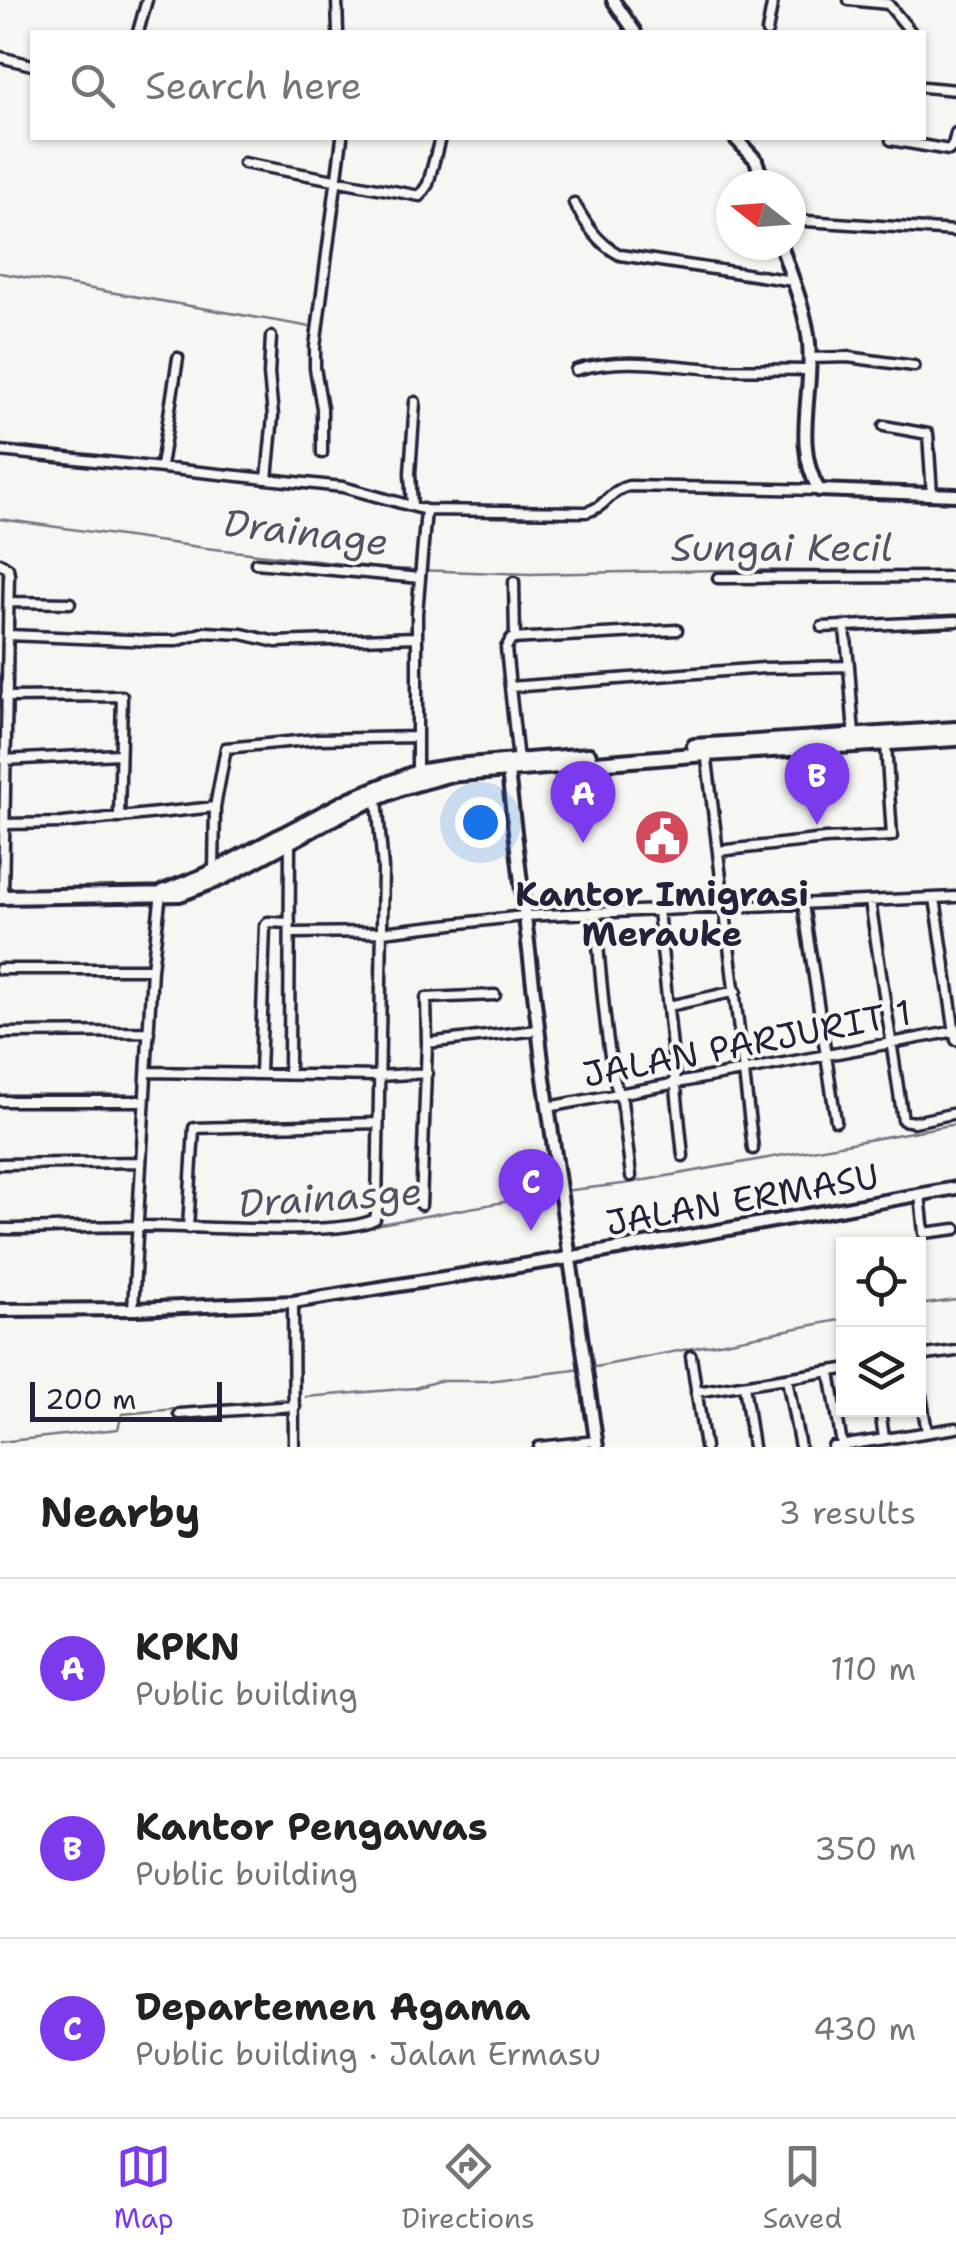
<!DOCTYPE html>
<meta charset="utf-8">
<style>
:root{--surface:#fff;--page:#f2f2f2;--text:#222;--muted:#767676;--line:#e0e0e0;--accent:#7c3aed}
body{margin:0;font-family:"Shantell Sans",sans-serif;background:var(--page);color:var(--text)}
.controls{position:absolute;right:30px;bottom:30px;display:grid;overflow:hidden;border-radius:0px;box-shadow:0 2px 8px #0004}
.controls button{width:90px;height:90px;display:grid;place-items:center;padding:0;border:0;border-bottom:2px solid var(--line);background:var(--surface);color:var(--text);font:50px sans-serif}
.compass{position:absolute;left:716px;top:170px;width:90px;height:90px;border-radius:50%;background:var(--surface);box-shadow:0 2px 8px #0004;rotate:287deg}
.scale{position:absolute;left:30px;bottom:25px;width:192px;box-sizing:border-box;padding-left:10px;border:5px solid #22223b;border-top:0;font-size:28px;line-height:35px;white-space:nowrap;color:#22223b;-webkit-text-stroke:8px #f6f6f2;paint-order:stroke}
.you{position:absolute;left:480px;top:822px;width:35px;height:35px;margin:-25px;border:8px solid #fff;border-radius:50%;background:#1a73e8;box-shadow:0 0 0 15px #1a73e833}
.badge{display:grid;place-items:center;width:65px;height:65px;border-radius:50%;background:var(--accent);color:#fff;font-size:32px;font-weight:700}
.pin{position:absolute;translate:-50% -82px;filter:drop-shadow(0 2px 5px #0008)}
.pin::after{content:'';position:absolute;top:52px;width:35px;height:30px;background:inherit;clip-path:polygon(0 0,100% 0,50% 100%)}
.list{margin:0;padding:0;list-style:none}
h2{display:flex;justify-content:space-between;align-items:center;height:130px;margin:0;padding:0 40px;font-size:42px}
h2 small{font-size:32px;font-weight:400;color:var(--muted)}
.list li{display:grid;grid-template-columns:65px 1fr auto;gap:30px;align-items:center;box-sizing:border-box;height:180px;padding:0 40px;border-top:2px solid var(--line)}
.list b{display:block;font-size:38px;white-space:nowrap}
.list p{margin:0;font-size:32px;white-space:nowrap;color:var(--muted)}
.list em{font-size:32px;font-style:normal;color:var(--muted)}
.icon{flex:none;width:55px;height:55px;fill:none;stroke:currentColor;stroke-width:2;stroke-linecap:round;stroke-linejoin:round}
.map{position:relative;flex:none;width:956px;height:1447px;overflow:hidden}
.search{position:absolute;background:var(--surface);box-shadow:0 2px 8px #0004;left:30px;right:30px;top:30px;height:110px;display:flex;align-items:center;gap:25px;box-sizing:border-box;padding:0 35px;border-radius:0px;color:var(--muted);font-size:38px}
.sheet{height:670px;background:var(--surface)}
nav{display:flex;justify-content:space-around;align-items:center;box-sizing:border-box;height:140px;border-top:2px solid var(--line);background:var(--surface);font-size:28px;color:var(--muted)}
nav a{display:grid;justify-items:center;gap:5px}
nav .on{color:var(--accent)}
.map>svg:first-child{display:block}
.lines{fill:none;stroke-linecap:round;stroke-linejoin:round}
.stream{stroke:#757583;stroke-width:2.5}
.street-casing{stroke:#22223b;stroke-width:15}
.secondary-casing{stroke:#22223b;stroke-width:18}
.highway-casing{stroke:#22223b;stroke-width:20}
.street{stroke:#f6f6f2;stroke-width:8}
.secondary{stroke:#f6f6f2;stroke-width:10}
.highway{stroke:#f6f6f2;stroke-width:12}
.labels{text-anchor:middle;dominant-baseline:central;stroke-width:8;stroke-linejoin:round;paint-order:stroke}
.poi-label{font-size:35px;font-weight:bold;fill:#22223b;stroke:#f6f6f2}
.street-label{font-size:35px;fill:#22223b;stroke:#f6f6f2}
.water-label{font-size:38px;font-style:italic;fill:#535365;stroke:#f6f6f2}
</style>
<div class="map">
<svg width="956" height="1447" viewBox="0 0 956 1447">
<rect width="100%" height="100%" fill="#f6f6f2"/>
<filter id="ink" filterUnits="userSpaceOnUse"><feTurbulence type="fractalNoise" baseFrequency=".01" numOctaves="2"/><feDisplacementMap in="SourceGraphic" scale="20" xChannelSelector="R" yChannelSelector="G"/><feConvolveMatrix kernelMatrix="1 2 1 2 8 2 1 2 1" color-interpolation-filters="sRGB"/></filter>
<g filter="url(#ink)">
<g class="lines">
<!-- stream -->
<path class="stream" d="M0 273 311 327
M0 519 206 548 387 569 530 574 722 570 956 572
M563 1191 623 1184 956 1124
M352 1229 555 1193
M0 1233H134
M142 1233H244
M918 1305 956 1300
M590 1368 844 1319
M306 1397 415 1388 438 1381H488L582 1369
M0 1442 118 1429 122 1414 284 1399"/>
<!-- street casing -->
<g class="street-casing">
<path id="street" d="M337 0 338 32
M849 0 888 4 911 32
M138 32 147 0
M767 32 773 0
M0 57 32 65
M924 87 956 90
M891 140 949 150 953 145 956 133
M244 163 420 196 428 184 440 138
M574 203C586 224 597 243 620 255L793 281
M791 220 956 231
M810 358 848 357 914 366
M576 370C623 356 667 366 715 369 747 370 778 369 809 370
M884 426 928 434 932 494
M0 451 343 487 426 510 586 512C606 508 609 490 629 486L819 490
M322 453V408L315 368V347L342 138
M161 466 178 358
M267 479 273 416 269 374 271 337
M412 506 410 473 415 402
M0 563 8 568 9 574 3 897
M256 563 420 578
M718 578 956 577
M514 582 515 639
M9 602 70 603
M822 627 956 621
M845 629 849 666
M677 630 511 639 506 648 510 687 764 668 849 666 854 735
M8 635 153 641H176L205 632 242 634 276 642 416 637
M510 687 518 761
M6 697 122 696 119 818
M706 751 753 1149
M4 760 119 754
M417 772V613L426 510
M4 824 63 823 215 807
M718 851 825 839 892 836 886 744
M214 871 215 807 226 748 318 739 416 737
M935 898 956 1040
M870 901 903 1120 914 1122 956 1113
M803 904 836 1121
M658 910 683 1156
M595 913C599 948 607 1079 622 1101L631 1176
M291 933 382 932 523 916 956 897
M0 969H152
M669 1006 736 991
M0 1033 149 1032
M427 1043 426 998 495 995
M147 1072 378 1076 427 1073
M260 1074 265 926 268 922 290 923
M289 1074 290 840
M0 1101H144
M548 1107 956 1031
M0 1164 141 1162
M920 1195 924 1233 956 1229
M421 1205 427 1043 538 1030
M188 1228 194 1128 377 1123
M0 1229C46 1229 92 1226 138 1226 184 1225 342 1238 375 1219L377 1207 383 869 377 799
M293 1302 294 1447
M133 1309 152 969 161 893
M691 1356 705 1447
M918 1356 956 1351
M830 1372 842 1445
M918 1377 927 1432
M787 1379 800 1447
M744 1385 753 1447
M696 1392 844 1369
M880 1410 884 1438
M179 1414 295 1406
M539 1447 596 1441
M833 1447 956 1428"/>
</g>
<!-- secondary casing -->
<g class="secondary-casing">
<path id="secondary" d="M613 0 635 32
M735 138 756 160 764 185
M781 245C791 277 806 310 809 343 814 392 792 445 819 490L956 495
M507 764 544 1078 597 1447
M0 1310 136 1309 293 1302 568 1258 956 1188"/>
</g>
<!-- highway casing -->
<g class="highway-casing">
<path id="highway" d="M694 746 956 729
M163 892 206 875 350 799 417 772 456 766 589 755
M0 897 180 894 222 878 347 811 401 788 448 775 706 754 956 739"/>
</g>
<!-- street -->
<use href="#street" class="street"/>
<!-- secondary -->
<use href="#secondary" class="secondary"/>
<!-- highway -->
<use href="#highway" class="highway"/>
</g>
</g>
<!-- icons -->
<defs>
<g id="civic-disc" transform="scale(2.875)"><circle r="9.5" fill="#d1495b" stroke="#f6f6f2"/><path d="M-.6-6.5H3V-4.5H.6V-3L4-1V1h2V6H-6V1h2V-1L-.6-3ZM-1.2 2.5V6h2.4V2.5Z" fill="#fff"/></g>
</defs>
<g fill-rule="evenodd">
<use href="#civic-disc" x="662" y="837"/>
</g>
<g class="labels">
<!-- poi labels -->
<g class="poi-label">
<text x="662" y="893">Kantor Imigrasi<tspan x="662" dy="40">Merauke</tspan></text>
</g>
<!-- street labels -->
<g class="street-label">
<text transform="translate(747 1043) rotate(-11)">JALAN PARJURIT 1</text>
<text transform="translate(742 1199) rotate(-10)">JALAN ERMASU</text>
</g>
<!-- water labels -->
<g class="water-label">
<text transform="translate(306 532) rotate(7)">Drainage</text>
<text x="782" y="547">Sungai Kecil</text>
<text transform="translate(330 1197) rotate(-4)">Drainasge</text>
</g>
</g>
</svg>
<div class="controls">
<button><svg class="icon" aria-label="locate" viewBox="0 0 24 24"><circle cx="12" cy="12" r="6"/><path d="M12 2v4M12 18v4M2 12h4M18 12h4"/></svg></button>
<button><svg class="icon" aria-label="layers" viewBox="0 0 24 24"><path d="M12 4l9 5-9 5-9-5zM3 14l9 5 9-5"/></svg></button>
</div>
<svg class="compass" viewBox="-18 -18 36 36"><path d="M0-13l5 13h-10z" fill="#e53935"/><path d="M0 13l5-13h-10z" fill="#767676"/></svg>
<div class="scale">200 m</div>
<div class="you"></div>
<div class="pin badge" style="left:583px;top:843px">A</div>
<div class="pin badge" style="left:817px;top:825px">B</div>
<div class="pin badge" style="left:531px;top:1231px">C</div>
<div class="search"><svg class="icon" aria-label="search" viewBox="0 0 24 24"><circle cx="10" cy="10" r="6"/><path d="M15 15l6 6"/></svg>Search here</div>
</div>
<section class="sheet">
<h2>Nearby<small>3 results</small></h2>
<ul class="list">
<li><span class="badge">A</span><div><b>KPKN</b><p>Public building</p></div><em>110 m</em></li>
<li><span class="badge">B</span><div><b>Kantor Pengawas</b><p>Public building</p></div><em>350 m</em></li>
<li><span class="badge">C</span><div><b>Departemen Agama</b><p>Public building · Jalan Ermasu</p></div><em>430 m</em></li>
</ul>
</section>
<nav>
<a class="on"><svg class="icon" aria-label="map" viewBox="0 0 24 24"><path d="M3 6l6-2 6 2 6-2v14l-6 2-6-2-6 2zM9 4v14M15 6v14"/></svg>Map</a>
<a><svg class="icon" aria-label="directions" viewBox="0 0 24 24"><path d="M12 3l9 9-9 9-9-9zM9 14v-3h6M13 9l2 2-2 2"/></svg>Directions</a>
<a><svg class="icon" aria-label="saved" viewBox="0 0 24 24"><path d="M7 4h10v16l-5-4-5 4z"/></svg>Saved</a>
</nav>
